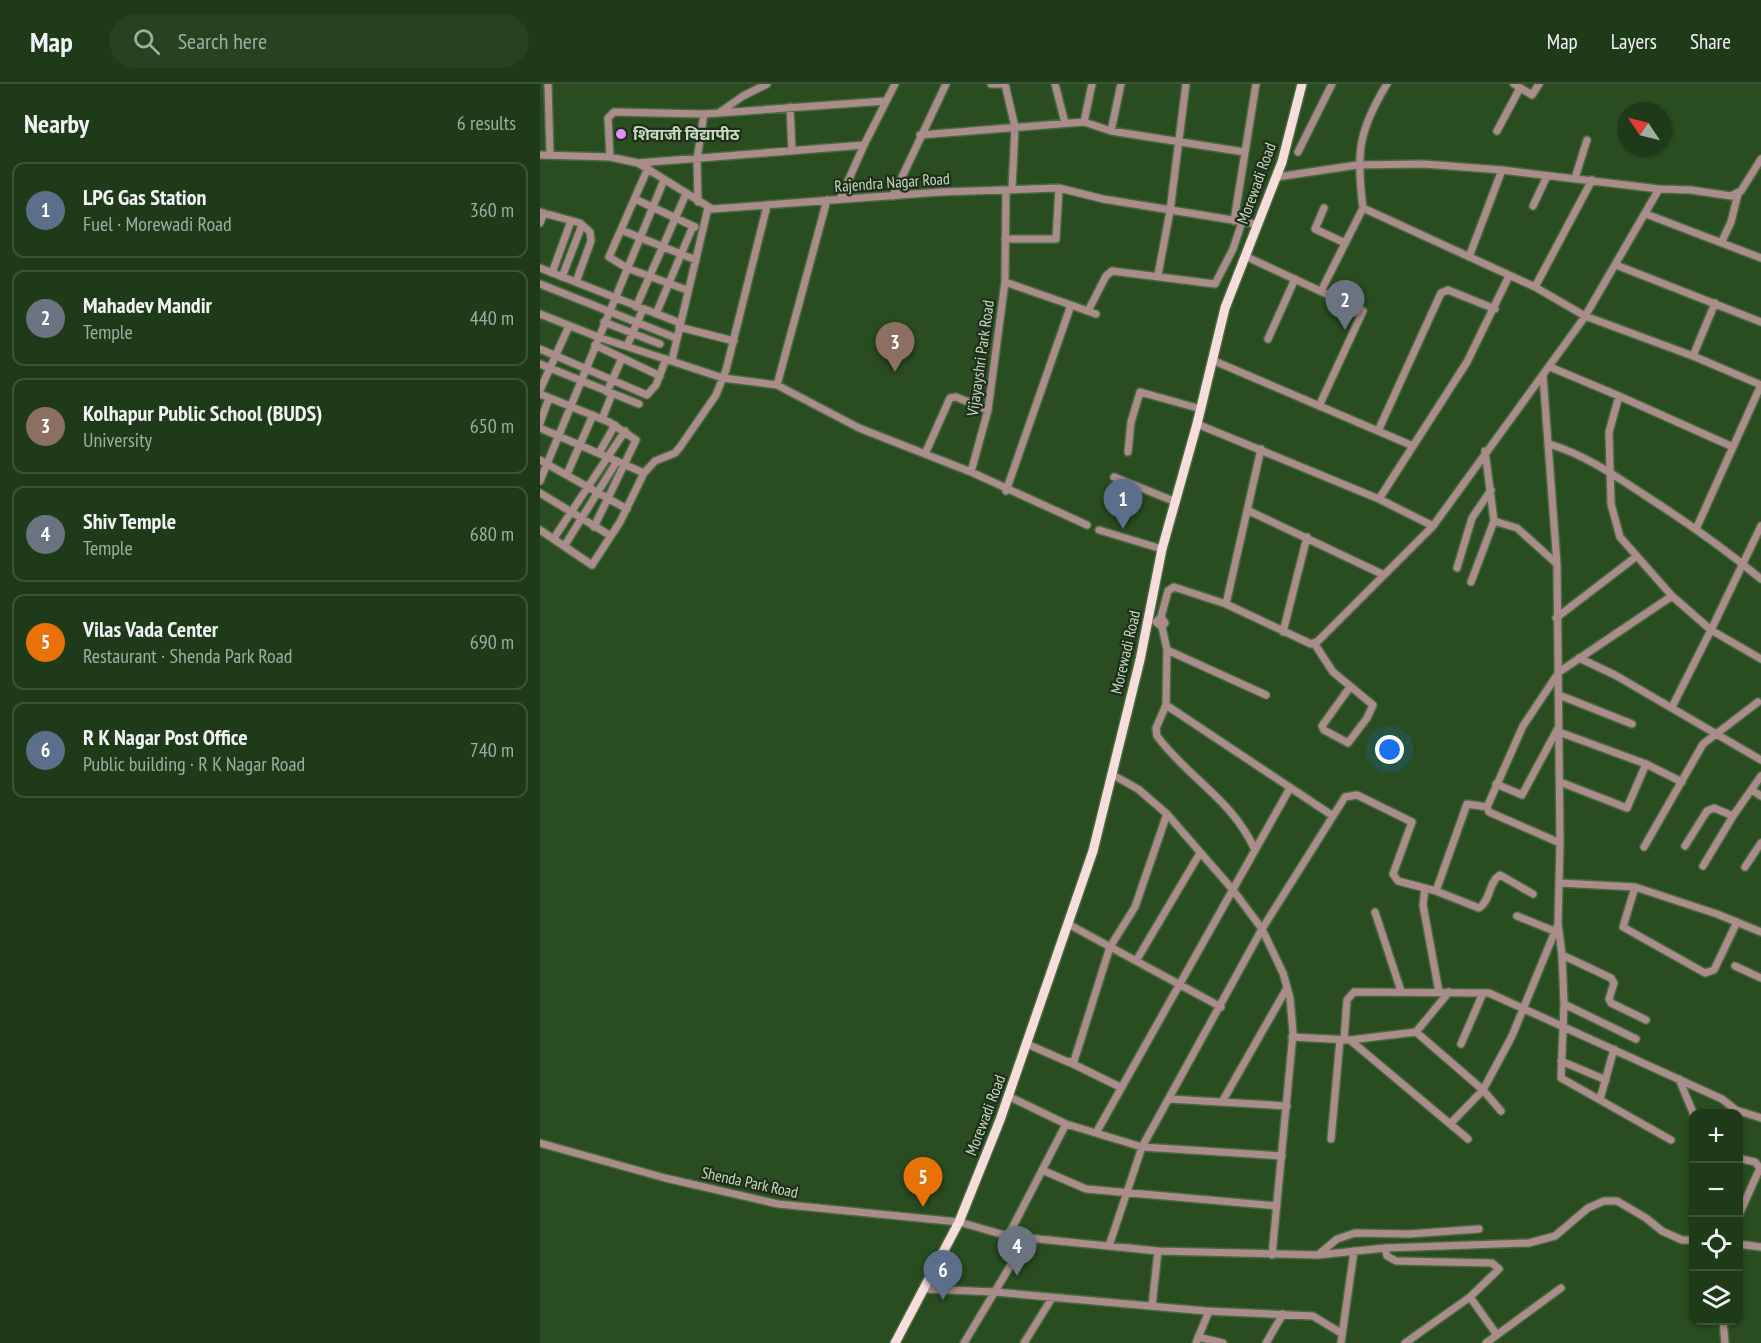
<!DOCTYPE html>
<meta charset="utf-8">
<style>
:root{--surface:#1f3a18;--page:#274121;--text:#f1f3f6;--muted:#a1ada2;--line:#3c5437;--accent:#bca0f2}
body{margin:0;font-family:"PT Sans Narrow","Noto Sans Devanagari",sans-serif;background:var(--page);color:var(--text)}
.controls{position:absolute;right:18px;bottom:18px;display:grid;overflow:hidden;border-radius:12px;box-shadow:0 2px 4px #0004}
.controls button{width:54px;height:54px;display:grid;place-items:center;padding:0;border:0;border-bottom:2px solid var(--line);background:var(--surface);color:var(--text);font:30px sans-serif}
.compass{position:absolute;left:1077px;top:18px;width:54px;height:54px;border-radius:50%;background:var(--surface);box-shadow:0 2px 4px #0004;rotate:305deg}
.you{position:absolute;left:850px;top:666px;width:21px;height:21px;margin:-15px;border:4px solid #fff;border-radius:50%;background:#1a73e8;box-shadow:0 0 0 9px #1a73e833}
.badge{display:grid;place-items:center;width:39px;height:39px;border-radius:50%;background:var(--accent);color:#fff;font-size:20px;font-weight:700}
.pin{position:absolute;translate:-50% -50px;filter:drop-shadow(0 2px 3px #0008)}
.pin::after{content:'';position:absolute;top:32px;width:21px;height:18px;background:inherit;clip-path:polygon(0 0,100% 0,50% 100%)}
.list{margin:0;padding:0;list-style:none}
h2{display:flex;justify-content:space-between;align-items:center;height:78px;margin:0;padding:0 24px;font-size:26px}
h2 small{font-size:20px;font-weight:400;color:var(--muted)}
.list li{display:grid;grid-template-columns:39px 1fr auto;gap:18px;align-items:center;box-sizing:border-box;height:96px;margin:0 12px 12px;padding:0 12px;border:2px solid var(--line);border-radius:12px}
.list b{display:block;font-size:22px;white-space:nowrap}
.list p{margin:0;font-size:20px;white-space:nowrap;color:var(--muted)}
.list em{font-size:20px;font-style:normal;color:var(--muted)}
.icon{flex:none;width:33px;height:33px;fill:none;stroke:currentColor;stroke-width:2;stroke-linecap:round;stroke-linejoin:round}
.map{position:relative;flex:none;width:1221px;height:1259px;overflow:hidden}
header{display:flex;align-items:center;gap:36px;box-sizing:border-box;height:84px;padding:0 30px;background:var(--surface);border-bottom:2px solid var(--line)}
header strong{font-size:28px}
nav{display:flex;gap:33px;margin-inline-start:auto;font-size:21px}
.search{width:420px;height:54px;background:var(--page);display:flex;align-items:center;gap:15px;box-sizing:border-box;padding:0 21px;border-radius:33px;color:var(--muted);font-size:22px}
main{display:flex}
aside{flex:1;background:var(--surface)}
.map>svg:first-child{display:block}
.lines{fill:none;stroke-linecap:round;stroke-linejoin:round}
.minor-casing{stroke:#486940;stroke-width:10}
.major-casing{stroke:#486940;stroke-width:12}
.minor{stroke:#aa8c8b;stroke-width:7}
.major{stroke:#f7dedd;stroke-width:9}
.poi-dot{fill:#e98dfe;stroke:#1e2e1b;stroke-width:2}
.labels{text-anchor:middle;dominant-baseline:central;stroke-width:4.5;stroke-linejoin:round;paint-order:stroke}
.poi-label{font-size:16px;font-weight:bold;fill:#c5dac0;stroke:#1e2e1b;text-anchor:start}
.street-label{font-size:16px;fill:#c5dac0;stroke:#1e2e1b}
</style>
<header>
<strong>Map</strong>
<div class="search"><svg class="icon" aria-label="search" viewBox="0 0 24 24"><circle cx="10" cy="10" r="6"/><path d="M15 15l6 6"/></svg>Search here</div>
<nav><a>Map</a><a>Layers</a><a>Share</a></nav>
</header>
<main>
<aside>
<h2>Nearby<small>6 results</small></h2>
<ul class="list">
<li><span class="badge" style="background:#5c6f8a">1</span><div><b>LPG Gas Station</b><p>Fuel · Morewadi Road</p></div><em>360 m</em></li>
<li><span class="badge" style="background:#6b7280">2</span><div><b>Mahadev Mandir</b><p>Temple</p></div><em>440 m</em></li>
<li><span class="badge" style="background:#8d6e63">3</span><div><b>Kolhapur Public School (BUDS)</b><p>University</p></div><em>650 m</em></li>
<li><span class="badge" style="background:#6b7280">4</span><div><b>Shiv Temple</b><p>Temple</p></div><em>680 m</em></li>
<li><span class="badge" style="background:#e8710a">5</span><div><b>Vilas Vada Center</b><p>Restaurant · Shenda Park Road</p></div><em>690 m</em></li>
<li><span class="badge" style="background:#5c6f8a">6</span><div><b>R K Nagar Post Office</b><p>Public building · R K Nagar Road</p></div><em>740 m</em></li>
</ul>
</aside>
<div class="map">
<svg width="1221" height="1259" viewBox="0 0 1221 1259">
<rect width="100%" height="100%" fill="#294d20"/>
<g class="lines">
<!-- minor casing -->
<g class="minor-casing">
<path id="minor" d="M8 0 10 71
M451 0H465
M465 0 475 43 472 105
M515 0 525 39
M847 0C818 47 816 70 823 124L995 203 1045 232 1153 272 1221 301 1156 445
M974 0 992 11 999 0
M250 23 252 67
M180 28 203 12 227 0
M544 38 571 47 704 68
M571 47 581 0
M957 47 980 4
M380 51 544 38 552 0
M758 68 792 0
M0 71 70 73 98 79 172 125 401 108 519 104 563 115 717 140
M70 73 68 34 74 28 164 30 346 17
M98 79 324 61 355 0
M108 84 69 173 87 184 147 206
M737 93 817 81 884 80 962 86 1119 105 1151 106 1191 112 1201 107 1221 75
M1035 94 1047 56
M466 106 465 198 531 221 466 407
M353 112 406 0
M95 115 155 143
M300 115 324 61
M158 118 157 75 164 30
M993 122 1007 92
M784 124 775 145 805 159
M0 128 40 139 50 148 51 157 36 198
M1106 130 1221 174
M694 137 716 0
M0 139 4 129
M81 146 156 176
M465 155H516L519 104
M1182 157 1191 138 1198 110
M705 172 823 227 779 322
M929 173 962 86
M1076 181 1221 238
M0 184 140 239
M12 189 31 137
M618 191 630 127 646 0
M22 193 42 141
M0 200 136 254
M995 203 1052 96
M781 207 823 124
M531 221 556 230
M96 223 146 110
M548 227 566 192 572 187 675 200 693 165 702 138
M0 230 58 253 183 294 237 301 319 344 431 388 547 441
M116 230 153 142
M64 238 120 260
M139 243 194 257
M728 255 755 195
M55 261 120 292
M87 262 103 225
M0 265 107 311 116 301 126 275
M1153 272 1175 219
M132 276 168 124
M672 276 873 362
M0 280 99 320
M1010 283 1079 312 1069 348 1071 420 1080 453 1132 512 1171 546 1221 442
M1003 292 1017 480 1020 759
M237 301 287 116
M0 306 29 242
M67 308 82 274
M0 310 69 338 96 356 54 443
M1079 312 1193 363
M62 335 72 310
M0 339 9 314
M657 340 839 415 893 442
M0 344 104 389
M838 347 901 209 908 206 955 225
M1009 360C1046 371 1077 393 1109 414 1148 439 1185 465 1221 495
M588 368 591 338 600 308 661 325
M59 369 75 341
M385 370 410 314 416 313 448 326
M0 376 87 425
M431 388 448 326 465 198
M27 390 53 331
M574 393 636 418
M0 397 124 96
M0 409 71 452
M839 415 927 278 969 192
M707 426 844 491
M954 437 977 444 1017 480
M0 446 52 481 80 438 104 389 115 377 135 369 140 363 176 311 186 286 227 122
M559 446 622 465
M14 454 85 347
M25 461 77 377
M917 484 932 434 951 406
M931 498 954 437 945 367
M686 520 721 365
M621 533 616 538 622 543 627 566 626 621 793 732
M1016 534 1097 472
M622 543 625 539 621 533 628 507 634 503 686 520 771 560 778 557 893 442 1044 234 1119 105
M743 548 767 453
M774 559 793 588 833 621 827 634 808 659 784 646 782 642 810 603
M627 566 726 611
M1039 574 1075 591 1221 676
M1019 611 1092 640
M626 621 616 644 617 652C648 694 692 715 715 766
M1132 623 1171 546 1221 575
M1019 648 1106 680 1087 724 1020 698
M1106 680 1142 698
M571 690 598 705 627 730 693 806 722 845 743 889 750 914 753 949 732 1171
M956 700 982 711 1018 644
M1212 706 1221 712
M1145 762 1167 727 1174 724 1193 732 1221 692
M1104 763 1163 660 1218 618
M1163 782 1193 732
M1205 783 1221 759
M1020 799 1095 803 1177 830 1221 848
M1095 803 1083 843 1165 889 1174 886 1197 838
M885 804 883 821 899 908
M896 807 927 720 947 723
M835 828 861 907
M977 832 1014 847
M528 840 681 923
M1018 840 1022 871 1024 920 1021 994 1131 1056
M1022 871 1071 894 1074 899 1069 915 1071 919 1106 936
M596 877 660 769
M1195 882 1221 894
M1024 920 1096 955
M876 948 909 908
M752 953 810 956 876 948 943 1006 961 1027
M804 956 807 916 814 908 949 909 1182 1015 1196 1026 1221 1034
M810 956 928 1055
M487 960 528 978 534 977 570 863 595 823 627 730
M921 960 943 909
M1021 977 1066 996
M529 978 580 1003
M1139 995 1154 1031
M468 1012 526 1040 602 1063 742 1072
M629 1015 747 1022
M1060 1015 1074 965
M682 1018 747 904
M910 1040 943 1006 972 952 1018 840 1020 759 949 728 947 723 983 642 1019 588 1132 512
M556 1049 750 704
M791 1055 800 956
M0 1059 125 1094 238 1120 419 1138 468 1152 618 1167 778 1171 845 1164 989 1159 1015 1152 1048 1124 1064 1117H1077L1106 1134 1122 1147 1142 1156H1154
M1198 1074 1215 1078 1220 1084 1198 1133
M502 1086 546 1105 737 1122
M468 1152 526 1040
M1198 1160 1221 1163
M569 1162 602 1063 722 845 805 713 817 711 872 738 853 790 858 797 896 807 939 824C951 817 948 798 960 791L993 810
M845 1164 847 1172 856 1177 952 1179 959 1185 930 1213 865 1259
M778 1171 797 1155 815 1149 869 1150 939 1145
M385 1205 455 1208 666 1227 773 1232 801 1249
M930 1213 957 1251
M612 1222 618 1167
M1183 1236 1185 1259
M658 1253 683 1259
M424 1259 487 1154
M484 1259 512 1214
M656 1259 669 1227
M726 1259 743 1230
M801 1259 814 1167
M946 1259 1021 1204"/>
</g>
<!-- major casing -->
<g class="major-casing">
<path id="major" d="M355 1259 419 1138 460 1036 553 767 600 576 622 465 657 340 685 224 742 78 762 0"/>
</g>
<!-- minor -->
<use href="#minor" class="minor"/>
<!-- major -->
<use href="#major" class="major"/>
</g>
<!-- markers -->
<circle class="poi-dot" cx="81" cy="50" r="6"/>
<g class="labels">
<!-- poi labels -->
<g class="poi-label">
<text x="93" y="50">शिवाजी विद्यापीठ</text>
</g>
<!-- street labels -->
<g class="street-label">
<text transform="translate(352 98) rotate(-4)">Rajendra Nagar Road</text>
<text transform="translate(716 99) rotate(-70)">Morewadi Road</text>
<text transform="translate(440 274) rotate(-82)">Vijayayshri Park Road</text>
<text transform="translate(585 568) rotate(-77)">Morewadi Road</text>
<text transform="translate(445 1031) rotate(-69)">Morewadi Road</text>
<text transform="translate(210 1098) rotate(12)">Shenda Park Road</text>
</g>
</g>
</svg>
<div class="controls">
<button>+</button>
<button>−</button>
<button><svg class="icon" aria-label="locate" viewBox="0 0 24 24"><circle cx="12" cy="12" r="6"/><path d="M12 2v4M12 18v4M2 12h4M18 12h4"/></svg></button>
<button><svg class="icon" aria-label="layers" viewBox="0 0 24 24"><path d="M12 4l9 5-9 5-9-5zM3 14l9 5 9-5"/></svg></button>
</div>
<svg class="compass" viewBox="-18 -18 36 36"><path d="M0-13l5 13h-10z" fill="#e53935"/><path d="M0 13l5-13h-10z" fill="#a1ada2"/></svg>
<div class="you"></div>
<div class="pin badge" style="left:583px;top:445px;background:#5c6f8a">1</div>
<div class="pin badge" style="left:805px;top:246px;background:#6b7280">2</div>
<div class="pin badge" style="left:355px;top:288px;background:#8d6e63">3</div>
<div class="pin badge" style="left:477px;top:1192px;background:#6b7280">4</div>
<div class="pin badge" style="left:383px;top:1123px;background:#e8710a">5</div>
<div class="pin badge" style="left:403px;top:1216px;background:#5c6f8a">6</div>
</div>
</main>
